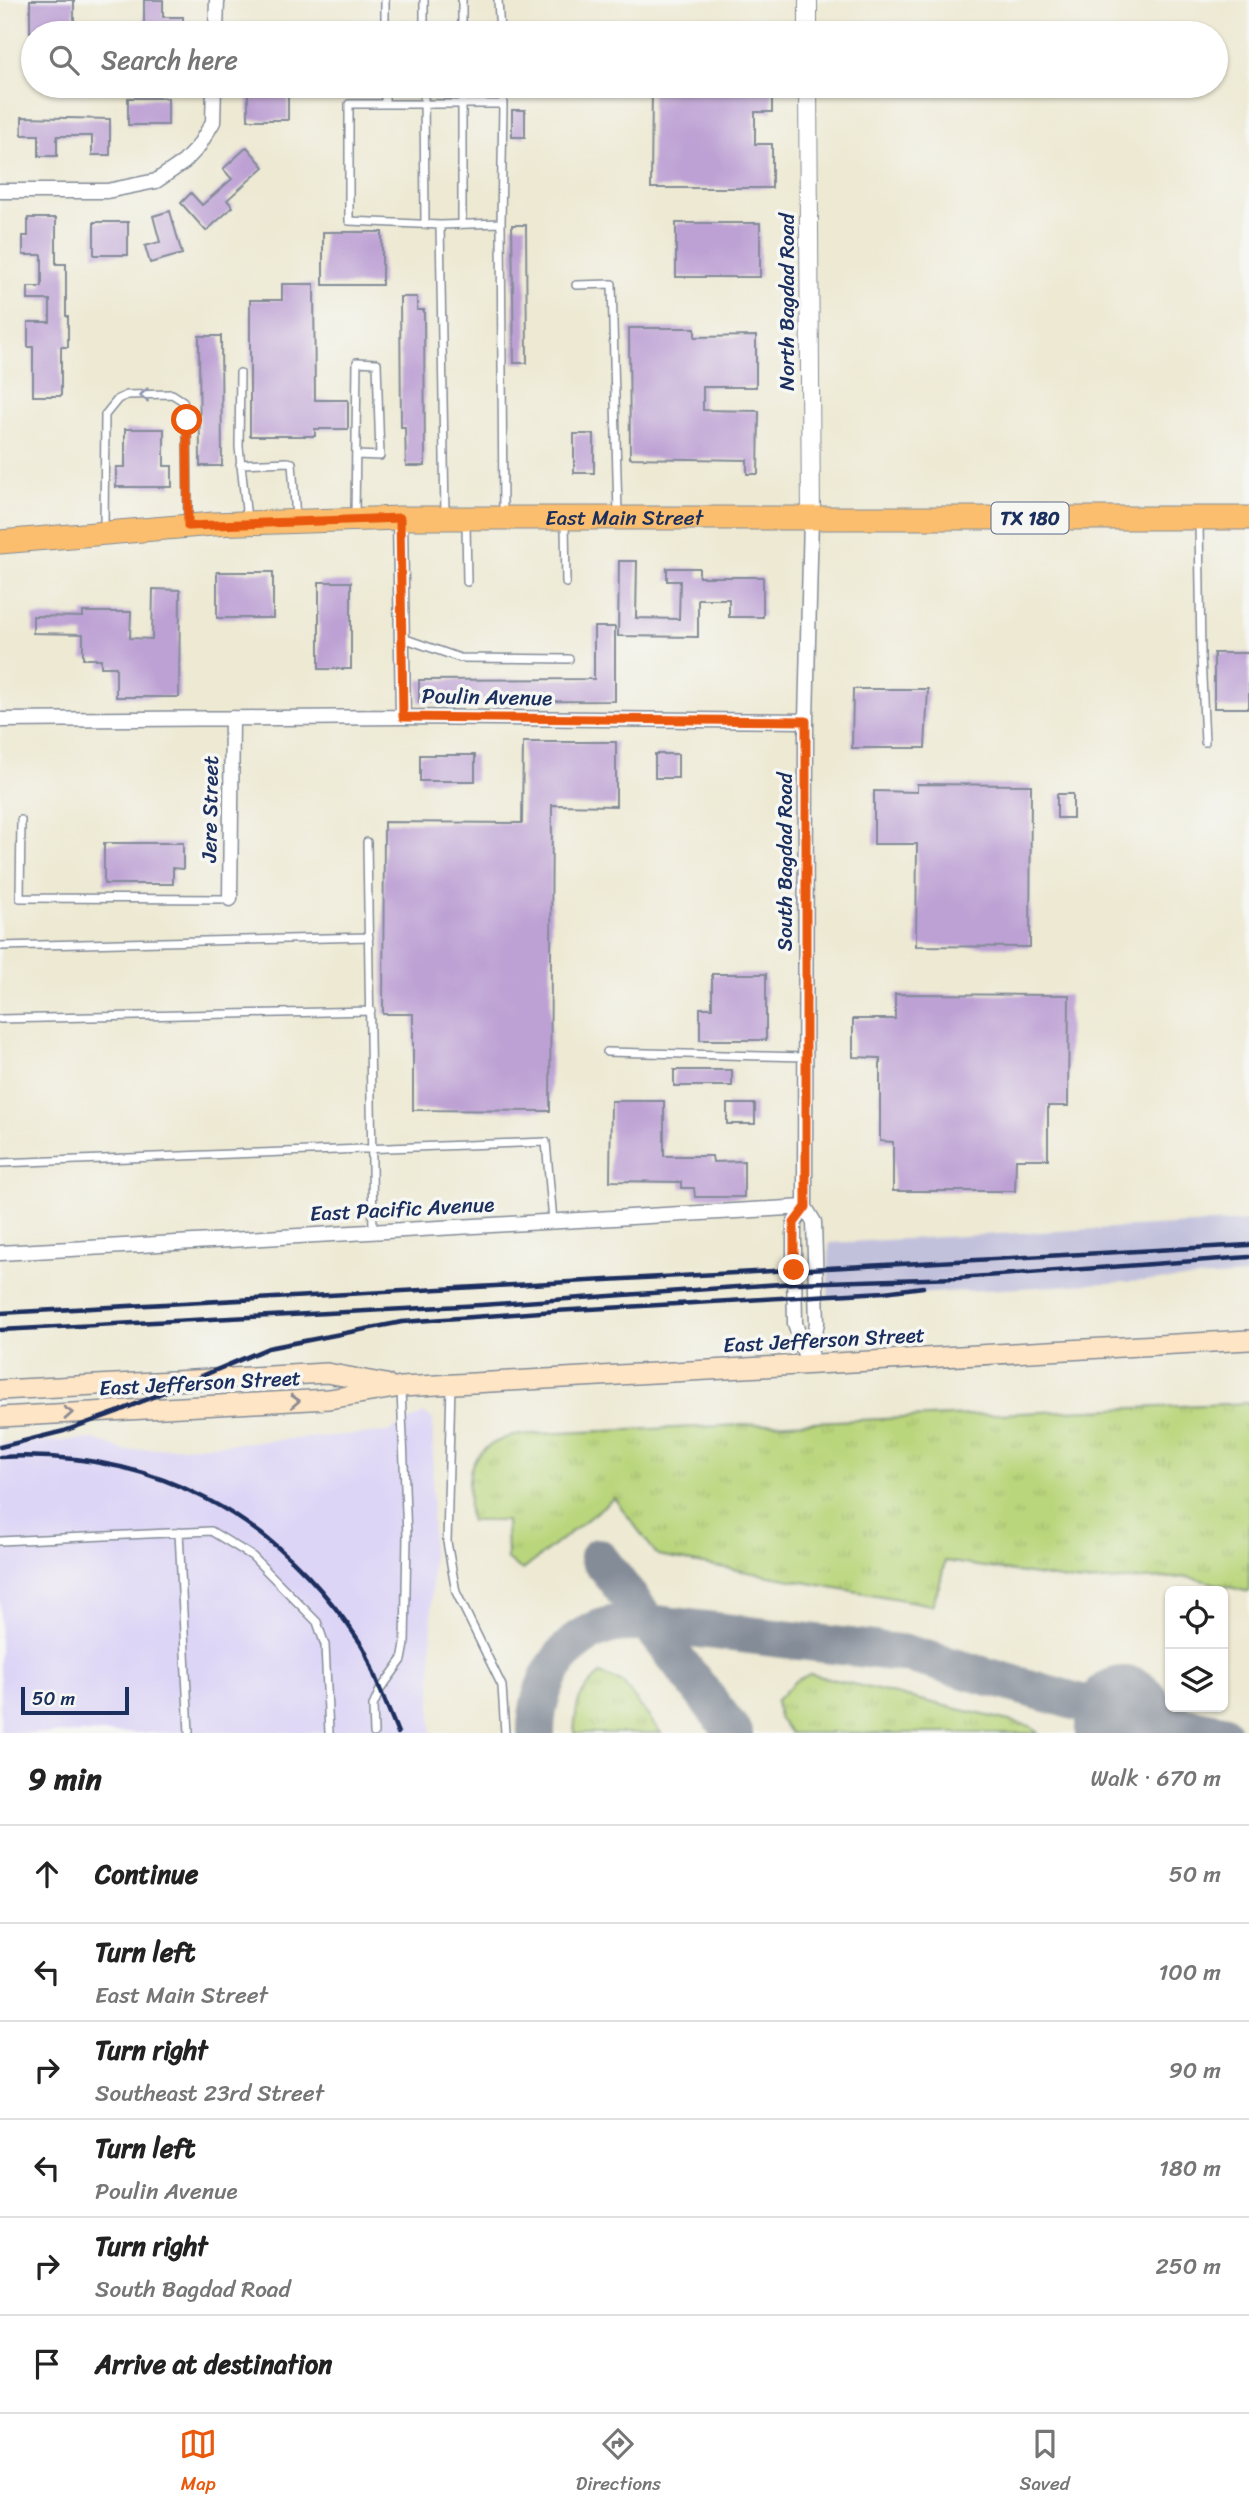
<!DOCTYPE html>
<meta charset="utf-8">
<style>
:root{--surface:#fff;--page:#f6f6f6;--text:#222;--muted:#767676;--line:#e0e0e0;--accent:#ea580c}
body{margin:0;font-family:Sriracha,sans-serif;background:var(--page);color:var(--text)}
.controls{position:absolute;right:21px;bottom:21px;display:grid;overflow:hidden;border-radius:10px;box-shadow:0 2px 5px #0004}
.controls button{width:63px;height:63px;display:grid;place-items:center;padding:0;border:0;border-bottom:2px solid var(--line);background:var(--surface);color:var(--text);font:35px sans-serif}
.scale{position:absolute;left:21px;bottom:18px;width:108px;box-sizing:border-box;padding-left:7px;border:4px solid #1b2f5e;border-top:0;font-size:19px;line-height:24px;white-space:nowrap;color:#1b2f5e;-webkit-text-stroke:5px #f6f6f2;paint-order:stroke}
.stop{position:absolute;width:21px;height:21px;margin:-16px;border:5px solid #ea580c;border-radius:50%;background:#fff}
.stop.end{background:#ea580c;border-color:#fff;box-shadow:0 2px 7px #0008}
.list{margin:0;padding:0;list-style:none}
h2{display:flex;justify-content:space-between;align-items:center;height:91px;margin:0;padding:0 28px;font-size:30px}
h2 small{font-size:23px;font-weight:400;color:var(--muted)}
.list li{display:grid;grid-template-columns:46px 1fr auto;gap:21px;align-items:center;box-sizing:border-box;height:98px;padding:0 28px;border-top:2px solid var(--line)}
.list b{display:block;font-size:26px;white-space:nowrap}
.list p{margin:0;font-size:23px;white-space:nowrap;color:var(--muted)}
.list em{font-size:23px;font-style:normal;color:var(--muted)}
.icon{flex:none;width:38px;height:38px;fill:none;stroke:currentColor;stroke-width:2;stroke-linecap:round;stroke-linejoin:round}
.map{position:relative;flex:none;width:1249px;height:1733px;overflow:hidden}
.search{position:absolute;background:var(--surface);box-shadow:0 2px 5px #0004;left:21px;right:21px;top:21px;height:77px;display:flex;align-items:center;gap:18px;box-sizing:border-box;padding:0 24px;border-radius:38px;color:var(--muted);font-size:26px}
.sheet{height:679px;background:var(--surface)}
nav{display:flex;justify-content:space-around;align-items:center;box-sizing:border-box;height:98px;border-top:2px solid var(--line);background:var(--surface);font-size:19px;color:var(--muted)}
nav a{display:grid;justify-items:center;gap:4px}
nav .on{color:var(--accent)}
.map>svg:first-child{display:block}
.built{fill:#ddd5f6}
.railway{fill:#c2c1dc}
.grass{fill:url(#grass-tufts);stroke:#6a826d;stroke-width:2}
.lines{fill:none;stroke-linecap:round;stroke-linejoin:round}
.taxiway{stroke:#848c98;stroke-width:38}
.runway{stroke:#848c98;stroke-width:98}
.building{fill:#bda1d4}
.service-casing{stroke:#848c98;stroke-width:10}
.minor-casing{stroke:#848c98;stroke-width:17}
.tertiary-casing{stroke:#848c98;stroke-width:20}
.secondary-casing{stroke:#848c98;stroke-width:22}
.primary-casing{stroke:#848c98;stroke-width:25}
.service{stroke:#fff;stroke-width:7}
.minor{stroke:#fff;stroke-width:14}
.tertiary{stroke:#fff;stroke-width:18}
.secondary{stroke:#fde5c5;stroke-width:19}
.primary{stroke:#fabe6e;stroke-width:23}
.rail{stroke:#1b2f5e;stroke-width:4.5}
.oneway{stroke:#8d97ae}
.oneway2{stroke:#8c8a92}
.route{stroke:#ea580c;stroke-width:9}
.labels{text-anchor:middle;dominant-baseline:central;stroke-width:7;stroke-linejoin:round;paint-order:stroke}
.shield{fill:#f6f6f2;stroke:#5d6b8a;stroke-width:2}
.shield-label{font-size:19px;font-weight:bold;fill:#1b2f5e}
.street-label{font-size:21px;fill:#1b2f5e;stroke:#f6f6f2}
</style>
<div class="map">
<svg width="1249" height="1733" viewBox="0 0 1249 1733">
<defs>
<pattern id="grass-tufts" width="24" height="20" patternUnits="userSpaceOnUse" patternTransform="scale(1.75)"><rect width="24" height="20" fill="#bad67c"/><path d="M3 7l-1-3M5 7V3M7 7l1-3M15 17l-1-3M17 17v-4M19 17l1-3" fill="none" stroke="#9fb86e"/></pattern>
</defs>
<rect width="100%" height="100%" fill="#f6f6f2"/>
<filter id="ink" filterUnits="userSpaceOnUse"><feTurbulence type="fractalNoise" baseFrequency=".0143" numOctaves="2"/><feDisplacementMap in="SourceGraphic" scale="14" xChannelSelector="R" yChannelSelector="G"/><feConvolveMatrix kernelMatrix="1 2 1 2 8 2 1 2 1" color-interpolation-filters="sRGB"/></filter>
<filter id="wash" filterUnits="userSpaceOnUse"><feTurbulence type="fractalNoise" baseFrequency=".00686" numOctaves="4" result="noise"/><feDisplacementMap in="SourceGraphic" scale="28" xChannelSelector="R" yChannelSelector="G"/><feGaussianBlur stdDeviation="1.57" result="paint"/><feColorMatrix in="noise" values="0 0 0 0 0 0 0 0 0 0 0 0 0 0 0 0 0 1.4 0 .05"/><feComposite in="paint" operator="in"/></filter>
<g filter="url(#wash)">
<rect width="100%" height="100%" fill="#ede9d3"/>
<!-- built -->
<path class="built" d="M424 1413 433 1420 431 1733H0V1444L94 1439 125 1451 388 1432Z"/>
<!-- railway -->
<path class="railway" d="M1249 1221V1275L828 1299 829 1243Z"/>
<!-- grass -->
<path class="grass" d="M1249 1403V1592L1189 1577 1080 1582 945 1561 940 1583 932 1605 658 1556 614 1498 523 1570 507 1560 506 1521H471L469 1515C468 1468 465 1452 513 1435Z
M600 1674 622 1682 661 1733H574C577 1701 576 1696 600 1674Z
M810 1674 1030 1726 1038 1733H791L779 1718 776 1701 795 1681Z"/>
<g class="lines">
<!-- taxiway -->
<path class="taxiway" d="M598 1557 734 1733
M1101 1710 1222 1733
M536 1733C536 1686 562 1637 611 1625 622 1622 637 1623 649 1623L908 1654 1124 1715"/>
<!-- runway -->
<path class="runway" d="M1124 1715V1733"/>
</g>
<g id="blocks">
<!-- building -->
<path class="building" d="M30 0H74V32H30Z
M144 0H163V17H183V33H144Z
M652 86H772V112H755V144H772V188H651Z
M248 89H288V120H248Z
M128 98H168V125H128Z
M512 110H525V137H512Z
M22 117 110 119V155H92V136H57V156H39V135H22Z
M247 147 264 167 227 200 233 207 206 231 181 203 191 193 202 205 232 179 223 169Z
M170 211 182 254 150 263 145 246 160 242 153 216Z
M28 218H56V264H66V316H68V347H61V396H33V347H28V322H50V300H28V287H42V255H23V236H28Z
M94 222H128V255H94Z
M676 223H760V277H676Z
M512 225H526L527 363H514Z
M323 232H382V285H323Z
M282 284H314L315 400H348V429H315V436H250V300H282Z
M400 297H417V310H424L425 466H406L405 427H401Z
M629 328H695V337L756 336V387H703V410L759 411 758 474H747V460L630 458Z
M199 336H221L222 466H200Z
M125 429H164V466H172V487H116V467H125Z
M574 434H594V473H574Z
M619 561H637L636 618 679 619 680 581H667V568H699V577H763V617H729V599H698V637L618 636Z
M217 572H273V618H217Z
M319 582H351V669H319Z
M153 589 180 590 179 697H116V667H101V659H83V634L33 633V616L83 617V612H131L130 638 152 639Z
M594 627H615V701L419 702V680L594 679Z
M1214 653H1249V708H1214Z
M853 689H928L925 748H852Z
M523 742H616V806L552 805 550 1111 413 1110V1014H383L384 822 522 823Z
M655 754H678V778H655Z
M420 755H475V781H420Z
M917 784 1031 785 1030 947 916 946 917 844H874V791L917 792Z
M1057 794H1073V818H1057Z
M104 843H183V869L173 868V884H104Z
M712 974H766V1040H700V1008H712Z
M895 994 1069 995 1068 1106H1048V1159H1016L1015 1191H893V1142L880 1141V1058L853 1057V1019H895Z
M674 1070H732V1086H674Z
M611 1101H664V1156H712L713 1162 744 1161V1197H695L694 1188H681V1182L610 1181Z
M727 1104H755V1124H727Z"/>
</g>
</g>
<g filter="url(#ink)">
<use href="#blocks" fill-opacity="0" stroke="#848c98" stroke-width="2"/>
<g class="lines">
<!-- service casing -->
<g class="service-casing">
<path id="service" d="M385 0V33
M424 0V33
M462 0V33
M498 0 500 33
M385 86V104
M424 86 425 224
M462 86V224
M440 225 501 223
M576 285 612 284 618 514
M240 373 239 447 247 519
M240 464 288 462 292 463 296 518
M445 514 440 225 349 221V104H503L502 86
M503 514 501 223 503 104
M355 515 357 362 377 363 380 456 356 455
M1199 522 1201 656 1205 742
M466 523 467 582
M565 523 566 583
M104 529 105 415 118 399 127 395 172 394 183 401 187 420 188 522
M403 638 460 658 569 659
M21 820 20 898 230 899
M367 842 373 1231
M0 946 369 937
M0 1019 371 1011
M607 1052 805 1057
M0 1163 546 1142 553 1221
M451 1384 447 1542 456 1592 502 1686 505 1733
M179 1532 189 1733
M0 1541 211 1531 252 1556 317 1622 325 1645 329 1733
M374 1733 373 1706 380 1690 402 1660 405 1644 407 1536 401 1390"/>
</g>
<!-- minor casing -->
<g class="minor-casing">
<path id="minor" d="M216 33 217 0
M0 191H107L156 181 184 162 198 147 213 122 214 86
M400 518 403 717
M0 720 403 717 806 721
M230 899 232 718
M805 1207 794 1223V1270L795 1323 807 1361
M0 1253 805 1207
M808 1363 817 1323 814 1222 805 1207 806 721 811 518"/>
</g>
<!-- tertiary casing -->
<g class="tertiary-casing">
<path id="tertiary" d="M808 0V33
M808 86 811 518"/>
</g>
<!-- secondary casing -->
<g class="secondary-casing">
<path id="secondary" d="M0 1390 327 1373 386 1384
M0 1417 329 1399 401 1387 1249 1340"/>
</g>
<!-- primary casing -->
<g class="primary-casing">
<g id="primary">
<path id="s1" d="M0 542 213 524 400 518H1249"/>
</g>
</g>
<!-- service -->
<use href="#service" class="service"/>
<!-- minor -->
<use href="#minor" class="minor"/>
<!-- tertiary -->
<use href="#tertiary" class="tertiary"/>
<!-- secondary -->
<use href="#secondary" class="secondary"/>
<!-- primary -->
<use href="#primary" class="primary"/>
<!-- rail -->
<path class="rail" d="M0 1313 1249 1245
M0 1330 481 1305 795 1283 958 1278 1249 1257
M0 1447 64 1431 117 1412 268 1348 402 1322 555 1311 884 1292 923 1287
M0 1457C154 1449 277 1515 361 1644 368 1654 371 1667 376 1679 383 1697 391 1715 398 1733"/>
</g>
<!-- one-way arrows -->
<defs><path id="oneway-chevron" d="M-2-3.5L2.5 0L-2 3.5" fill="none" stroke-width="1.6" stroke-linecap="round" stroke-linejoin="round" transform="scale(1.75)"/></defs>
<use class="oneway" href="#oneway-chevron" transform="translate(144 395) rotate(179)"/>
<g class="oneway2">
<use href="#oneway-chevron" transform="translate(295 1401) rotate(-3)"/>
<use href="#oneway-chevron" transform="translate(68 1413) rotate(-4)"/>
</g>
</g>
<g class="lines" filter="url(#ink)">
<!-- route -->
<path class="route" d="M187 420 188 526 400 518 403 717 806 721V1207L794 1223V1270"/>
</g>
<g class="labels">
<!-- shield labels -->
<rect class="shield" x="991.5" y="502.5" width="77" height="31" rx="5"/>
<g class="shield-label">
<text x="1030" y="518">TX 180</text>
</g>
<!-- street labels -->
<g class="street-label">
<text transform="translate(787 302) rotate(-90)">North Bagdad Road</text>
<text stroke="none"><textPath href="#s1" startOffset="625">East Main Street</textPath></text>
<text transform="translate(487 697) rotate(1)">Poulin Avenue</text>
<text transform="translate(210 809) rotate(-89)">Jere Street</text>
<text transform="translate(785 862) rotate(-90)">South Bagdad Road</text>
<text transform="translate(402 1209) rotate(-3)">East Pacific Avenue</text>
<text transform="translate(824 1340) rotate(-3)">East Jefferson Street</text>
<text transform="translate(200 1383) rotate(-3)">East Jefferson Street</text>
</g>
</g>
</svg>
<div class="controls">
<button><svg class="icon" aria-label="locate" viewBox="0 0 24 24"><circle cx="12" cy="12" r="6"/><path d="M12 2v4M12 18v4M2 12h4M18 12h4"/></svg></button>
<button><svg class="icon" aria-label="layers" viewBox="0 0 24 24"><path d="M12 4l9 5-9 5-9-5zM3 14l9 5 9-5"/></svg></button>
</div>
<div class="scale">50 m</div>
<div class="stop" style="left:187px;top:420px"></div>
<div class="stop end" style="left:794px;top:1270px"></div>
<div class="search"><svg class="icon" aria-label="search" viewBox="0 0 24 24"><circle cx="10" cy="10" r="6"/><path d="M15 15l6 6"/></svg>Search here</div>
</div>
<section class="sheet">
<h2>9 min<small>Walk · 670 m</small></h2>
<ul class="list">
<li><svg class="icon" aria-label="ahead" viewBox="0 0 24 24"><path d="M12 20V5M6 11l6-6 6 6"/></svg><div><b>Continue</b></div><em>50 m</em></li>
<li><svg class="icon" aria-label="left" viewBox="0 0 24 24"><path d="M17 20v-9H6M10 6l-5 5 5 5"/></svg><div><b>Turn left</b><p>East Main Street</p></div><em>100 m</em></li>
<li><svg class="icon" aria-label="right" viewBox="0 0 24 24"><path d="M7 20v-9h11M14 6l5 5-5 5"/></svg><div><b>Turn right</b><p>Southeast 23rd Street</p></div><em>90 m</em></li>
<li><svg class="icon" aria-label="left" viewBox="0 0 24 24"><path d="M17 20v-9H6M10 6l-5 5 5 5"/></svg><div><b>Turn left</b><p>Poulin Avenue</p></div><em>180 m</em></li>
<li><svg class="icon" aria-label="right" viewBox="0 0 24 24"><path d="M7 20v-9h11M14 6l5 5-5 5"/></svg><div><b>Turn right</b><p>South Bagdad Road</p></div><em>250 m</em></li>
<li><svg class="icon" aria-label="arrive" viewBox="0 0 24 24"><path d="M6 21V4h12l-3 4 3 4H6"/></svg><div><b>Arrive at destination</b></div></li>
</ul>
</section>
<nav>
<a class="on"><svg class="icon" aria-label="map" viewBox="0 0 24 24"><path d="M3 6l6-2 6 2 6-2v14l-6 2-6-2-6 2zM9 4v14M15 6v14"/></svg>Map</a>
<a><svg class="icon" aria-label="directions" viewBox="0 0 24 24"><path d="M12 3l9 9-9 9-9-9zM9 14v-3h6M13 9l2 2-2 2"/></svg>Directions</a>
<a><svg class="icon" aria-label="saved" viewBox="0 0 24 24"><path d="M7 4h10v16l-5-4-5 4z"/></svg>Saved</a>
</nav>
